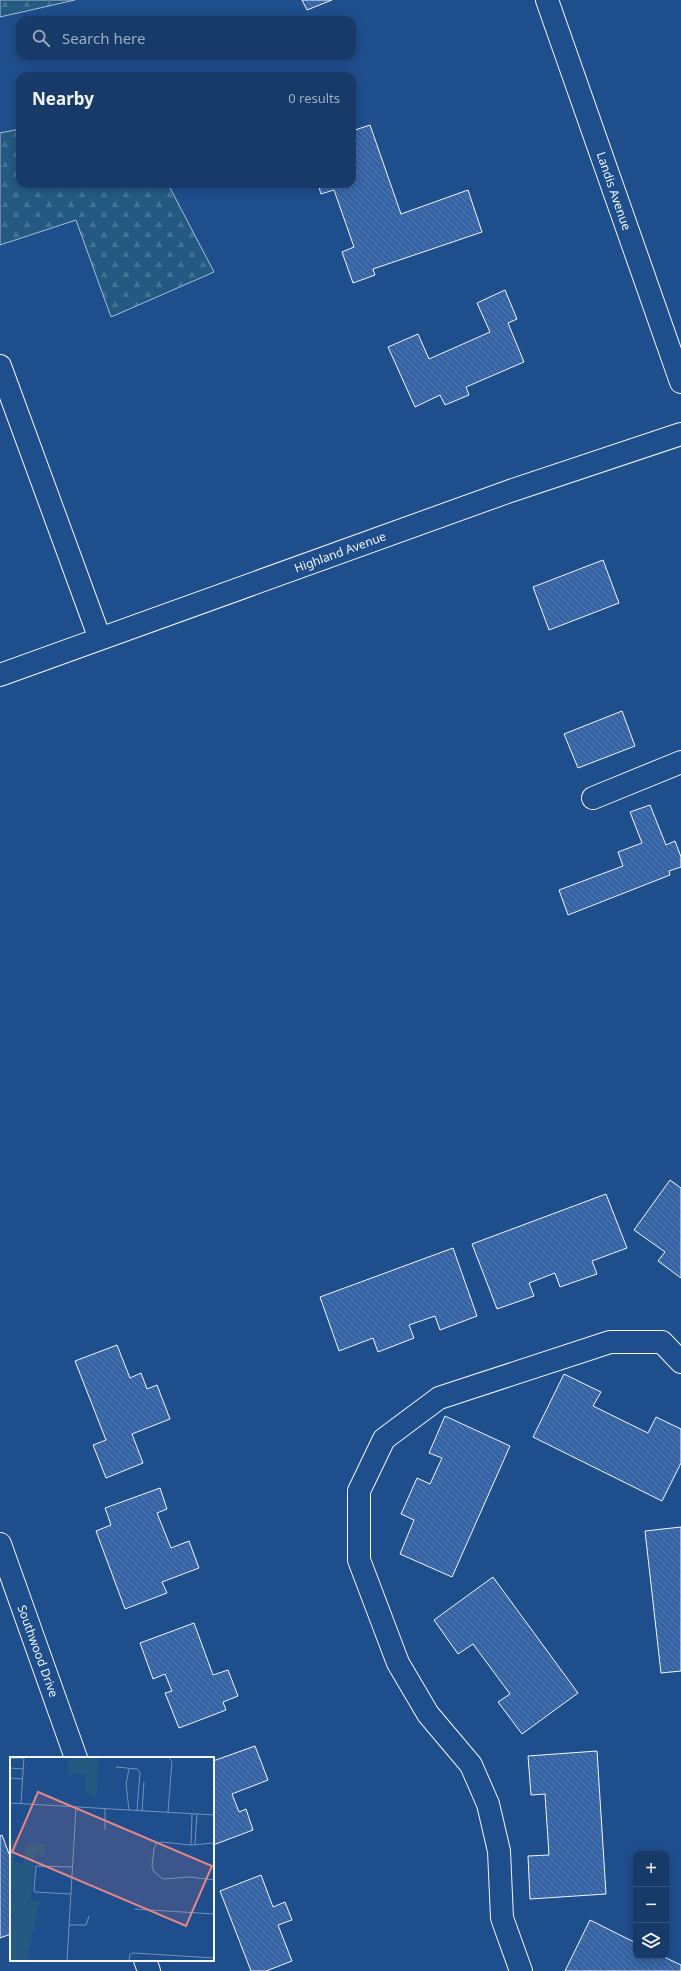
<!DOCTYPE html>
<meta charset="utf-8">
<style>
:root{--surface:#173a69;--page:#244571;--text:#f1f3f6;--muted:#9eadc0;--line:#36547d}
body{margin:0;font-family:"Noto Sans",sans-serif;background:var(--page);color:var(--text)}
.controls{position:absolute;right:12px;bottom:12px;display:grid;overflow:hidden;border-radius:8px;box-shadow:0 2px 10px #0003}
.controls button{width:36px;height:36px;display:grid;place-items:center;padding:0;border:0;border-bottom:1px solid var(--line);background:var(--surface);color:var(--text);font:20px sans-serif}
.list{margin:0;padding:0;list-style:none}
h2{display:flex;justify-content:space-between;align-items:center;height:52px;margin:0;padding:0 16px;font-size:17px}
h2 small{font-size:13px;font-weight:400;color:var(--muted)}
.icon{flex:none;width:22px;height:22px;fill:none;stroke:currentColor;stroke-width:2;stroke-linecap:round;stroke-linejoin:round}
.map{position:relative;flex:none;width:681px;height:1971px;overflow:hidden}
.search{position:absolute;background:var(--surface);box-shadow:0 2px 10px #0003;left:16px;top:16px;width:340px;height:44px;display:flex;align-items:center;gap:10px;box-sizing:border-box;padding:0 14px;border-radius:12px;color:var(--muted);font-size:15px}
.panel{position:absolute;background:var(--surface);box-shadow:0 2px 10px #0003;left:16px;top:72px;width:340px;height:116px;border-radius:12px}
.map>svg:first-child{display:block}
.forest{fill:url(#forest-firs);stroke:#a8bbd7}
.building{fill:url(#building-back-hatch);stroke:#f2f6ff}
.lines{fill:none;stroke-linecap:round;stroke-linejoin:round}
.minor-casing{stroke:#f2f6ff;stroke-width:24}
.major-casing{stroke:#f2f6ff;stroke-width:24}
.minor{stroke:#1f4e8c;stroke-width:22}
.major{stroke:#1f4e8c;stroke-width:22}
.labels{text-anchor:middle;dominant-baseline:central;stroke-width:3;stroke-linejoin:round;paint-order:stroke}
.street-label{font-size:12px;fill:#f2f6ff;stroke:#1f4e8c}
.inset-road{fill:none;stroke:#7391ba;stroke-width:1}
.view{fill:#e38589;fill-opacity:0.15;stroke:#e38589;stroke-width:2}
.inset-edge{fill:none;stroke:#f2f6ff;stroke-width:2}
</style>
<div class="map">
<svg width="681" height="1971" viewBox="0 0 681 1971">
<defs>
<pattern id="forest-firs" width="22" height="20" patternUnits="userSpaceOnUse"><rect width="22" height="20" fill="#245a82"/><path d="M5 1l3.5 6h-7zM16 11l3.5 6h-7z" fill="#447295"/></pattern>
<pattern id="building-back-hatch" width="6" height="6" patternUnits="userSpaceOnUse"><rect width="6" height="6" fill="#3563a3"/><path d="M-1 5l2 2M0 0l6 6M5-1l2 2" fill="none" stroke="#537ab1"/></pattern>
</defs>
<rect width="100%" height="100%" fill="#1f4e8c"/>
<!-- forest -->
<path class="forest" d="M0 0H75L0 17Z
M20 129V184H168L214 272 111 317 76 220 0 245V133Z"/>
<!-- building -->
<path class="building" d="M302 0H332L307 10Z
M370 125 401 214 468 190 482 232 373 269 375 275 353 283 342 252 354 247 334 190 321 194 318 184H352V131Z
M505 290 517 319 508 323 524 362 466 387 469 395 445 405 440 395 415 407 388 347 418 334 429 359 490 332 477 303Z
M603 560 619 603 549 630 533 587Z
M622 711 635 746 578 768 564 734Z
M650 805 666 845 675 841 681 857V867L669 871 670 875 568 915 559 890 623 866 618 852 642 843 630 812Z
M670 1180 681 1188V1278L658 1261 665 1252 634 1230Z
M606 1194 627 1248 592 1261 597 1274 560 1287 555 1273 529 1283 534 1296 497 1309 472 1244Z
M453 1248 477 1316 440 1330 435 1316 409 1325 414 1338 378 1352 373 1338 339 1351 320 1297Z
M117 1345 130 1378 141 1373 147 1389 157 1385 170 1419 132 1434 143 1463 106 1478 93 1445 106 1440 75 1361Z
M564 1374 601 1392 593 1406 648 1433 656 1417 681 1429V1463L662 1501 533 1437Z
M445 1416 510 1446 452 1577 400 1554 414 1520 401 1514 417 1478 430 1484 442 1458 429 1453Z
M160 1488 167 1509 157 1513 171 1548 189 1541 199 1568 162 1582 167 1593 125 1609 96 1531 111 1525 105 1508Z
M681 1527V1671L661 1673 645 1531Z
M493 1577 578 1693 522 1734 498 1702 510 1694 473 1644 458 1654 434 1620Z
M194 1623 213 1675 228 1670 238 1696 223 1702 226 1710 179 1728 165 1693 172 1691 165 1674 153 1679 140 1643Z
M255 1746 268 1780 232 1794 239 1812 246 1809 253 1830 213 1845V1761Z
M597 1751 606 1894 530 1899 528 1856 549 1855 545 1794 531 1795 528 1756Z
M2 1835 9 1854H11V1934L0 1938V1836Z
M261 1875 273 1907 285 1902 292 1920 278 1925 292 1961 266 1971H251L220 1891Z
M590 1920 636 1943V1956H662L681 1965V1971H565Z"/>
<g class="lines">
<!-- minor casing -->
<g class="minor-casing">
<path id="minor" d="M0 366 100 639
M0 675 510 491 681 434
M593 798 681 762
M0 1544 76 1758
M145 1960 149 1971
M521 1971 502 1918 499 1851 488 1804 471 1765 428 1714 398 1663 359 1560V1491L384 1439 439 1398 610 1342H662L681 1362"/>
</g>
<!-- major casing -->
<g class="major-casing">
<path id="major" d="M547 0 681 382"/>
</g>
<!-- minor -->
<use href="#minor" class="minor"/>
<!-- major -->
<use href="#major" class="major"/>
</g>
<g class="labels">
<!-- street labels -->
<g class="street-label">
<text transform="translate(614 191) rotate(71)">Landis Avenue</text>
<text transform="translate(340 552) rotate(-20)">Highland Avenue</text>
<text transform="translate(38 1651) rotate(70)">Southwood Drive</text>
</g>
</g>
<!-- overview -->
<g transform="translate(10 1757)">
<rect width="204" height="204" fill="#1f4e8c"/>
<path d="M59 0H88L86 41 76 37 75 17H58ZM0 80 6 86 3 104 13 107 17 88 34 87 35 97H25L21 144 29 145 17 204H0Z" fill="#245a82"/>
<path class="inset-road" d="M0 1H14M106 10 127 12 130 15 127 53M0 11 13 12M0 21 13 22M0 46 204 58M11 46 14 0M119 53 116 27 119 12M132 54 134 25M158 55 162 5 159 0M95 73V52M204 86 181 88 151 85 146 87 144 92 142 109 144 115 153 122 180 120 204 123M185 87 187 57M181 88 182 57M61 137 25 135 24 132 26 109 62 110M125 152 204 157M59 168H76L79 159M57 204 66 50M119 204 120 197 124 196 204 201"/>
<path class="view" d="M28 35 202 109 176 169 2 95Z"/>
<rect width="204" height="204" class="inset-edge"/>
</g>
</svg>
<div class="controls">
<button>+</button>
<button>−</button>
<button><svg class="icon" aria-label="layers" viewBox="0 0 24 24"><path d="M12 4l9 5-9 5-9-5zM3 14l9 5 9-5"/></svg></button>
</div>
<div class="search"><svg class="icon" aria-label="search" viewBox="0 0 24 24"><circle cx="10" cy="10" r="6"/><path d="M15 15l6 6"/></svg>Search here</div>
<section class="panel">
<h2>Nearby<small>0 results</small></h2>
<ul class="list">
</ul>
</section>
</div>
